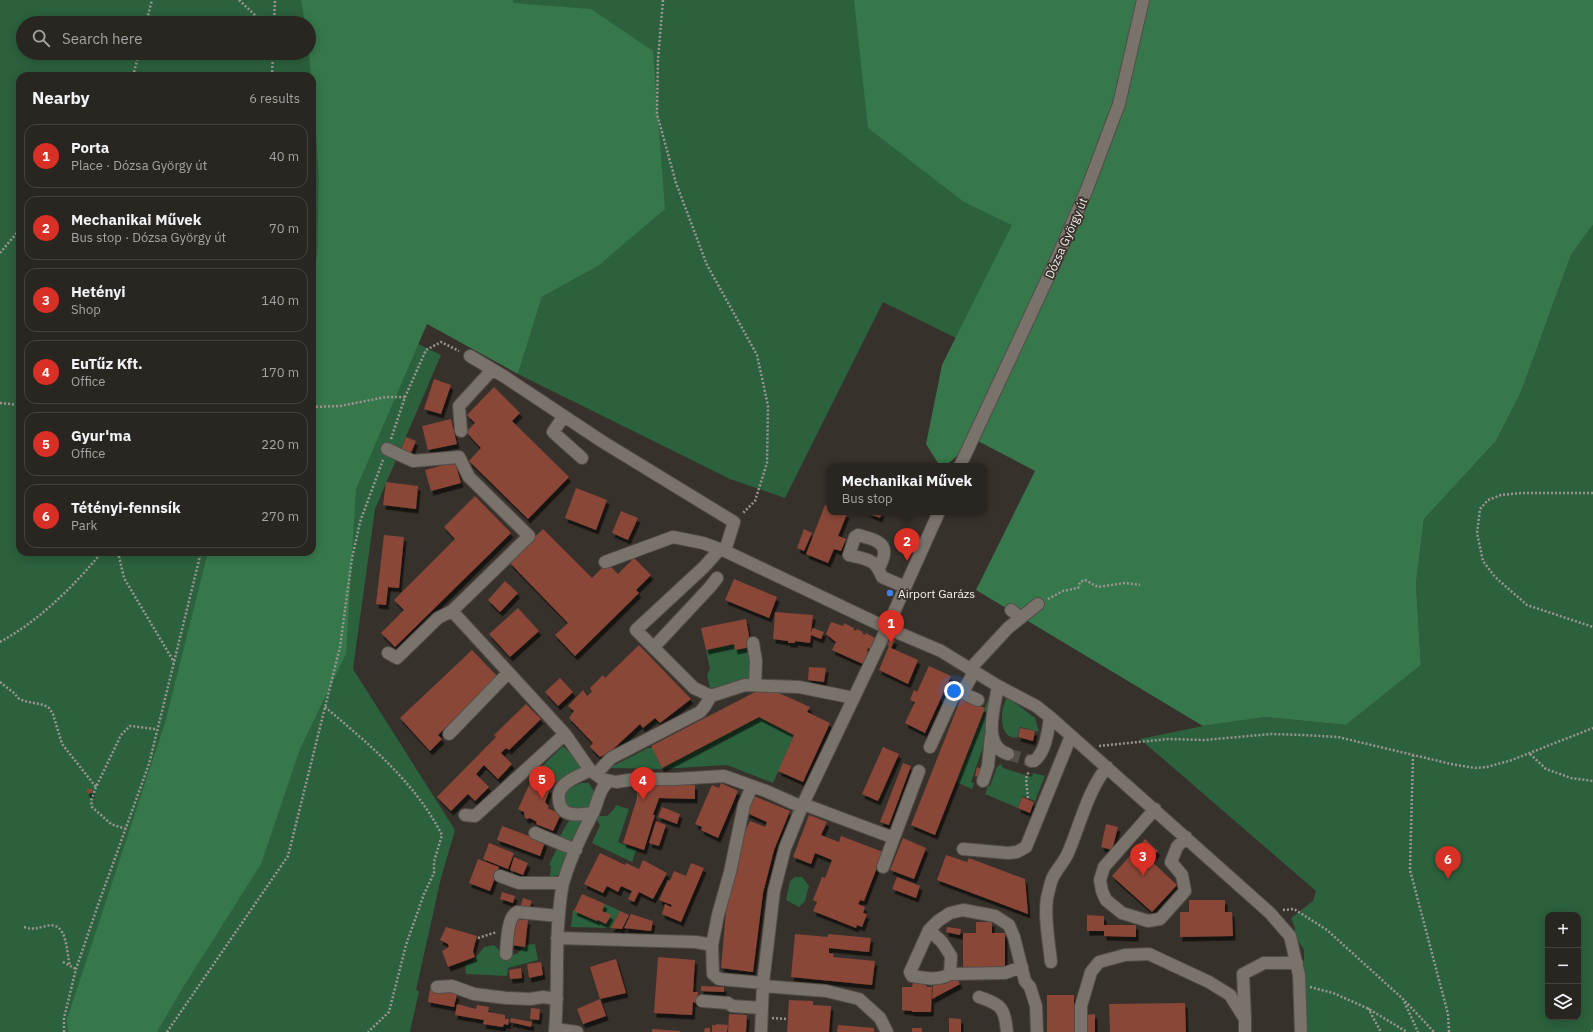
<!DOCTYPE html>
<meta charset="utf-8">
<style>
:root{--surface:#292520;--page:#35312d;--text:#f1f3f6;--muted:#a5a5a5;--line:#45423e;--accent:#d93025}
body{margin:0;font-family:"IBM Plex Sans",sans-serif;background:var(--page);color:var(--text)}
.controls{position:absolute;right:12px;bottom:12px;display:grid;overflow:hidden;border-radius:8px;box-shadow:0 2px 10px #0003}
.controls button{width:36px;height:36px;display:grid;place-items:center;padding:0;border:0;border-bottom:1px solid var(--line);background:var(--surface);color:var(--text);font:20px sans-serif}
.you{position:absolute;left:954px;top:691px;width:14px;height:14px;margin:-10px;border:3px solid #fff;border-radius:50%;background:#1a73e8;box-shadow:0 0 0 6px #1a73e833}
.badge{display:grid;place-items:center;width:26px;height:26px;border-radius:50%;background:var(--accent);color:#fff;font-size:13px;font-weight:700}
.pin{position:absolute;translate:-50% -33px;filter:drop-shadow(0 1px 2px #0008)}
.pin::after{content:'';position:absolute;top:21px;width:14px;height:12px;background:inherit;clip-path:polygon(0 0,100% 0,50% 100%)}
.popup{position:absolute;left:827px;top:463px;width:160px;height:52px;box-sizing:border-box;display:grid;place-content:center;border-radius:8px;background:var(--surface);filter:drop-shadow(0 1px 3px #0005);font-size:13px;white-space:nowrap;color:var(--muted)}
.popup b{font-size:15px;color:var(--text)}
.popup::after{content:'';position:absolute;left:50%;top:100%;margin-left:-8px;border:8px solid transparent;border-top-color:var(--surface)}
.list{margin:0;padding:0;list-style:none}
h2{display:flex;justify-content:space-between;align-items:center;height:52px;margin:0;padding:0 16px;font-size:17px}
h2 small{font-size:13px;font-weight:400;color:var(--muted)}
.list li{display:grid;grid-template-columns:26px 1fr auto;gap:12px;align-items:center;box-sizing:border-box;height:64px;margin:0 8px 8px;padding:0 8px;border:1px solid var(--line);border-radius:12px}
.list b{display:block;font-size:15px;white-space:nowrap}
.list p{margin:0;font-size:13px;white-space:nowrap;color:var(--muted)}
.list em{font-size:13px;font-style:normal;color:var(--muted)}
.icon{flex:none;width:22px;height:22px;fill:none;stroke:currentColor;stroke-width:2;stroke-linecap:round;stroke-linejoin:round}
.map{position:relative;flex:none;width:1593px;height:1032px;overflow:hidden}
.search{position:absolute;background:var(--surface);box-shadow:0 2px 10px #0003;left:16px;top:16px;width:300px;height:44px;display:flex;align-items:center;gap:10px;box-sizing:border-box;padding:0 14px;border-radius:22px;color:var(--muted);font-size:15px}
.panel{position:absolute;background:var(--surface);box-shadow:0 2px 10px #0003;left:16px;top:72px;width:300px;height:484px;border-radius:12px}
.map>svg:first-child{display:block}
.green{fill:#2c613d;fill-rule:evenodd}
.forest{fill:#36774b}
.building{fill:#8a4639;filter:url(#shadow)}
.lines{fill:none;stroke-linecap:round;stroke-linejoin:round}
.minor-tunnel{stroke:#544e48;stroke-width:12;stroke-dasharray:12 6;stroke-linecap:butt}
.minor-casing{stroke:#534d48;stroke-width:14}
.path{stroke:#9b9691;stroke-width:2.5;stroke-dasharray:2 2;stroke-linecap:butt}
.minor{stroke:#7a736c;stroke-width:12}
.shop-dot{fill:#3f7fe0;stroke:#37312b;stroke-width:1.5}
.labels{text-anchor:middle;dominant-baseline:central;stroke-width:3.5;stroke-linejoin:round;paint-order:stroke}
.street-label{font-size:12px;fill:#f7f3ef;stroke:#37312b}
.poi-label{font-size:12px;fill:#f7f3ef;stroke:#37312b;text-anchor:start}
</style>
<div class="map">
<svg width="1593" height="1032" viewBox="0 0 1593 1032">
<defs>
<filter id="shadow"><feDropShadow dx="2.5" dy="4.5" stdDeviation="0" flood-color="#0009"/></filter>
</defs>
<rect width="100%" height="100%" fill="#37312b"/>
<!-- green -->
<path class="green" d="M0 0H486L317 242V258L312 267V76H20V552H312L360 316 441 355 375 509 353 669 455 830 441 878 416 990 419 991 410 1032H0ZM23 23H309V53H23Z
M513 0H1127L956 338 883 302 785 498 730 479 518 374 542 297 598 266 513 3Z
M1593 225V1032H1304V950L1295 936V928L1291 918 1313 901 1316 891 1140 739 1203 726 1266 717 1346 725 1421 665 1416 584 1424 519 1496 441 1521 392 1571 255ZM1548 915H1578V1017H1548Z
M734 644 735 650 750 647 751 678 742 684 710 688 707 675 710 669 706 650Z
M990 695 986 738 971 782 974 783 972 789 956 782Z
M1007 697 1035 718 1039 732 1020 727 1017 738C1013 737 1012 738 1009 736 998 728 1002 706 1007 697Z
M759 717 794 735 773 783 727 765 661 769 611 768V764L613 762 615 765 648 748H652L734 729Z
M563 746 581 765 578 772 551 785 531 777Z
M1001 764 1003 768 1032 777 1033 773 1045 776 1035 801 1022 796 1018 808 985 794 988 786H990L997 767Z
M581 783H589L594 792 588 808 571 810 563 802C566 789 569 788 581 783Z
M616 805 629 809 618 842 636 850 632 862 592 843 600 825 597 820 599 816H607L614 809Z
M572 820H581L583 821 577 838 571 843 559 838 568 822Z
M557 848 566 852 568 855 560 874 550 878 551 866 549 865Z
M795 877H802L809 886 805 901 799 907 786 900 790 881Z
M605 904 620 911 611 928 571 927 573 910 597 921 598 920 606 924 610 915 602 911Z
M535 944 538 960 508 968 507 976 466 974 465 965 472 962 484 947 494 945 505 956 517 954 525 945Z"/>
<!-- forest -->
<path class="forest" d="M301 0H513V3L591 9 653 51 665 209 598 266 542 297 518 374 427 324 356 489 346 654 300 749 261 864 182 989 157 1032H68L67 1019 165 723 208 552H312V267L317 257 319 178 312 76H311L309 53V23H305Z
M854 0H1593V225L1571 255 1521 392 1496 441 1424 519 1416 584 1421 665 1346 725 1266 717 1203 726 976 590 1035 471 976 440 945 466H940L926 444 942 365 1012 225 964 202 868 128Z"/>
<!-- building -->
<path class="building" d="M434 379 451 385 441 414 424 409Z
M494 387 520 413 512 421 569 477 528 519 469 461 481 448 466 432 475 423 467 415Z
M451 419 457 444 428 450 422 426Z
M406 437 416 441 411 453 401 449Z
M455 462 461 483 431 491 425 470Z
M386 482 418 486 416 509 383 505Z
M576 488 607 500 596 530 565 518Z
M475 496 511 533 395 647 381 633 404 610 394 600 455 539 444 527Z
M825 505 830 507V512H843L847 514 838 536 846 539 841 551 834 549 828 563 806 554Z
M621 511 638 518 628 540 612 533Z
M865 512H882L880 518Z
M543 529 592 578 607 563 618 574 634 558 651 575 636 590 639 593 575 656 555 635 568 623 509 562Z
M804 529 812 533 804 551 797 548Z
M384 535 404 537 399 588 388 587 386 605 376 604Z
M734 579 777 597 769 618 725 600Z
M505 581 518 593 500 612 488 600Z
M518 608 539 631 510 657 489 634Z
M775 612 813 615 811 632 813 628 824 632 821 639 811 635 810 643 795 641V643H788V641L773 639Z
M746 619 750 641V647L735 650 734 644 706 650 701 628Z
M831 622 843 626 844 623 854 628 853 629 856 631 857 629 863 632 862 633 865 635 866 633 875 638 870 649 868 648 867 651 868 652 863 664 832 650 836 642 826 634Z
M890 638 895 640 891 648 918 660 908 684 879 670 889 646 887 645Z
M639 645 691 699 660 723 655 718 643 728 640 724 610 752 600 757 590 747 593 743 569 718 574 711 568 706 583 690 587 696 592 692 590 688 603 675 605 678Z
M472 650 498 677 438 735 442 739 430 751 400 718Z
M929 666 951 676 925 733 905 723 915 702 910 700 914 690 917 692Z
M809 667 826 668 824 682 808 680Z
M560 678 573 692 558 706 545 692Z
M770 689 810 707 807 712 830 723 803 782 778 771 794 735 759 717 662 768 651 746 759 690 766 693Z
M961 698 985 708 935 835 911 825Z
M526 704 541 719 509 750 506 748 501 753 512 764 498 779 484 765 476 774 489 787 475 801 468 794 451 811 437 797 496 737 494 735Z
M1020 728 1035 731 1033 741 1018 737Z
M883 747 899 754 878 801 862 794Z
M903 763 911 766 889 825 880 822Z
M977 767 981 769 979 777 975 776Z
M531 781 550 789 545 802 549 807 547 808 561 814 553 831 536 824 537 822 530 818 527 819 525 818 524 812 518 809Z
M721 783 738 791 718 838 701 830 702 827 695 824 712 785 719 788Z
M637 784 695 785V799L659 798 653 815H655L644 850 623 843 637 798Z
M87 789H92V793H87Z
M754 796 790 811 774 850 763 893 753 972 721 968 727 900 743 835 750 821 765 827 767 822 747 813Z
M1022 797 1034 802 1030 813 1018 808Z
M662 807 680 814 677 824 658 817Z
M809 815 827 822 821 835 839 842 841 836 883 852 864 901 860 900 858 904 865 907 863 913 867 914 862 927 857 925 856 928 813 911 817 902 813 900 822 877 825 878 832 860 815 853 811 864 793 857Z
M656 821 666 825 659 846 649 843Z
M1106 824 1118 827 1112 850 1101 847Z
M502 826 545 842 540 856 497 840Z
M903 838 926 848 914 879 890 870Z
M1145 839 1158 851 1150 860 1177 885 1152 912 1112 876Z
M489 843 514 853 508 869 483 859Z
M600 853 625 865 626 863 639 869 643 860 667 873 653 899 639 892 634 902 628 899 632 891 621 886 618 892 607 886 603 893 584 884Z
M946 855 967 862 969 858 1025 879 1028 914 937 880Z
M514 857 528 863 523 875 510 870Z
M478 859 499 867 490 891 469 883Z
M691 863 704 868 681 922 662 914 665 904 671 907 672 905 659 900 668 880 670 881 674 871 686 876Z
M897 877 920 886 916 898 892 889Z
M502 892 515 896 513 903 500 899Z
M582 894 605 904 602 911 611 915 606 924 598 920 597 921 574 911Z
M523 898 532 901 528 911 520 909Z
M1189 900H1225V912H1232L1233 936 1180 937V912H1189Z
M620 911 629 915 622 929 611 928Z
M631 914 653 921 651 931 624 928Z
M1087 915 1104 916V925H1136V937L1104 936V931H1087Z
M514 919 528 920 525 947 511 945Z
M976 922H992V933H1005V967H963V933H976Z
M446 927 477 936 473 951 475 957 448 967 442 951 449 947 448 944 440 940Z
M947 927 961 929 960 935 946 932Z
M795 934 828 937V934L871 938 869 952 829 948V953L834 954 833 957 875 961 872 985 791 977Z
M658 957 695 960 693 992H698L697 1003 693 1002 692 1015 654 1013Z
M616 959 626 993 600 999 590 967Z
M541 962 543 975 529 978 527 964Z
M521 968 522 978 510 979 509 970Z
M957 978 960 984 932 999 933 986 939 982 945 984Z
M913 983 925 984 927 987H932L931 1012H912V1011L902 1010V987H912Z
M701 986 724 987V992L701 991Z
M430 989 457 994 454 1007 428 1002Z
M1047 995H1074V1032H1047Z
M600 999 606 1016 583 1024 577 1009Z
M789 1000 813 1001V1005L831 1006 829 1032H787Z
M1185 1003 1186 1032H1110L1109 1004Z
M457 1004 476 1009 477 1005 489 1007 488 1012 505 1015V1019H509L508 1025 504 1024 503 1027 483 1024 484 1020 455 1015Z
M531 1008 540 1009 539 1020 530 1019Z
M729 1014 747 1015 746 1032H728Z
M1095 1014V1032H1086V1015Z
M511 1018 532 1022 531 1027 510 1022Z
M949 1018 961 1019V1032H949Z
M716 1024 728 1025 727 1032H712V1025H716Z
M838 1025 874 1028V1032H837Z
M705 1028H710V1032H704Z
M912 1028H922V1032H912Z
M652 1029 680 1031V1032H652Z"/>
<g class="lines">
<!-- minor-tunnel -->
<path class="minor-tunnel" d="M1008 754 1031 761"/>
<!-- minor casing -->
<g class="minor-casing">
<path id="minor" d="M470 356 505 377 603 442 734 522 725 551
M564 416 553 432 582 458
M461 431 459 406 492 370
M387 449 413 461 459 457 469 477 529 536 452 611 565 734 590 770 602 779 616 782 636 779H675L724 776 766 791 802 807
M960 466 1058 256 1087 189 1119 104 1143 0
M720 549 704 567 636 630 694 688 711 696 745 685 799 687 854 698
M605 562 673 537 703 543 725 551 887 628 941 651 998 686 1036 706 1050 717 1270 913 1290 936 1299 975 1301 1032
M879 569C880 564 884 559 884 554 886 540 867 538 858 535L855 537 849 555C867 560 875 558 882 577L905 587
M1011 610 1021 618
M753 643 756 661 755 685
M654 647 710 587 717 578
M388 653 397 658 438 618 452 611
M970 669 1008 628 1038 604
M998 686C995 706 981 746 1008 754
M964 690 967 695 978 700
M449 734 508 673
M930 747 953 697 964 690 974 672
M1031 761H1034C1046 752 1048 731 1050 717
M590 770C582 775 570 778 563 786 559 790 558 795 559 800 560 818 580 815 592 813
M596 774 611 758 700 712 705 706 711 696
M983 781 988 766 991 736
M752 786 744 805 730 872 718 915 712 945 713 974 719 979 763 983
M803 804 894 838
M1155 809 1104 867 1100 880 1102 891 1106 900 1122 913 1148 921 1160 919 1185 891 1182 875 1171 862 1177 847 1186 837
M465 815 475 816 565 734
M535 833 576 850
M963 849 1008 853 1017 852 1026 847 1071 736
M883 867 919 771
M500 876 519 883H563
M929 930 942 942 951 956 950 974C938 981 926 978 912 976L910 972 929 930 938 921 950 913 963 910 995 916 1009 925 1014 937 1025 981 1030 987 1036 1006 1037 1032
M557 938 696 942 712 945
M506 954C507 943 507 917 517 912L559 916
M1051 962C1049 941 1044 918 1047 898 1049 891 1050 883 1053 877 1057 869 1064 862 1068 853 1080 825 1088 790 1107 767
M950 974 1005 973 1022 967
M763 986 826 991 859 999 880 1018 887 1032
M437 987 452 986 474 994 506 998 530 999 543 997 557 999
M979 997C1001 1004 1005 1008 1007 1032
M702 1001 728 1003 732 1006 762 1008
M1245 1018 1243 974 1264 963H1297
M555 1029 577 1032
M555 1032C558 997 556 961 558 926 559 912 560 897 563 883 570 860 581 835 593 813 598 802 599 789 609 781
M761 1032 763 983 774 891 785 848 803 804 880 643 939 512
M1081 1032V1006L1091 972 1099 962 1125 955 1149 954 1209 982 1230 995 1245 1019V1032"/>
</g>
<!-- path -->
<path class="path" d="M239 0 258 18 265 23
M663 0 658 59 657 114 676 183 707 265 757 355 768 406 767 463 755 501 742 514
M146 23 152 0
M274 23 275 0
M133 76 139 53
M272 76 273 53
M0 253 20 229
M0 403 20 405
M312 407 340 406 386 397H405
M391 439 405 397 426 350 441 342 459 351
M1593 493H1521L1501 495 1488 500 1480 509 1477 533 1483 561 1495 577 1527 605 1593 627
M118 552 124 578 174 662
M1048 599 1063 591 1078 588 1080 582 1085 580 1098 587 1125 583 1140 585
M0 642C40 620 73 587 102 552
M0 682 14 693 18 698 24 701 44 705 49 708 53 714 62 744 96 787
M325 707C370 745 415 782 442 835L434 862V873L424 894 406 945 389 1012 368 1032
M1099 746 1168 739 1205 740 1271 734 1303 735 1338 737 1451 764 1475 768 1487 767 1512 760 1593 728
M1530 754 1546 769 1571 778 1593 781
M1413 755 1410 870 1448 1014 1449 1032
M1028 798 1026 779 1029 771
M126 829 111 824 92 807 91 801 96 787 121 735 130 726 156 729
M1283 910 1294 909 1327 930 1403 999 1418 1032
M24 927C32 930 38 928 46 926 68 920 66 952 70 966
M478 938 497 932
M63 962 76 969
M1310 987 1333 993 1367 1008 1407 1032
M1405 1001 1434 1032
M1368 1008 1381 1032
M772 1018 786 1019
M64 1032V1018L76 969 98 905 149 764 201 552
M167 1032 288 856 340 647 352 558 360 522 383 460
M1592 1032 1593 1031"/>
<!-- minor -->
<use href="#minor" class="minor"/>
</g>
<!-- markers -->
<circle class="shop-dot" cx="890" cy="593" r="4"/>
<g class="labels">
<!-- street labels -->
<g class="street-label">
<text transform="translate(1066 238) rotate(-66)">Dózsa György út</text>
</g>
<!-- poi labels -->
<g class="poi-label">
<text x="898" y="593">Airport Garázs</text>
</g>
</g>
</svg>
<div class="controls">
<button>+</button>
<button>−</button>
<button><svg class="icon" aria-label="layers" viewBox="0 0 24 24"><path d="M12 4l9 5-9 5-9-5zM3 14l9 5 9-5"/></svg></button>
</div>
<div class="you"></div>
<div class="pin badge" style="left:891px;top:643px">1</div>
<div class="pin badge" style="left:907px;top:561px">2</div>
<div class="popup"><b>Mechanikai Művek</b>Bus stop</div>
<div class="pin badge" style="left:1143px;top:876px">3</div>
<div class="pin badge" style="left:643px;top:800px">4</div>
<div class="pin badge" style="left:542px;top:799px">5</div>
<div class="pin badge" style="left:1448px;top:879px">6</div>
<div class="search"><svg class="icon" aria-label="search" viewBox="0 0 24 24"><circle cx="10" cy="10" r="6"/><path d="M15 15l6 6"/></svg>Search here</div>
<section class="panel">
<h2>Nearby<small>6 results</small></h2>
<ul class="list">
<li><span class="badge">1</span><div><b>Porta</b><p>Place · Dózsa György út</p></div><em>40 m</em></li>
<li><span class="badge">2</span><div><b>Mechanikai Művek</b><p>Bus stop · Dózsa György út</p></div><em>70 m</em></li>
<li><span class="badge">3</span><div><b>Hetényi</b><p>Shop</p></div><em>140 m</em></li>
<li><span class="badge">4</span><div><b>EuTűz Kft.</b><p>Office</p></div><em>170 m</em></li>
<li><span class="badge">5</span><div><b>Gyur'ma</b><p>Office</p></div><em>220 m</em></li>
<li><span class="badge">6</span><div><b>Tétényi-fennsík</b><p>Park</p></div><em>270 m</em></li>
</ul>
</section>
</div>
